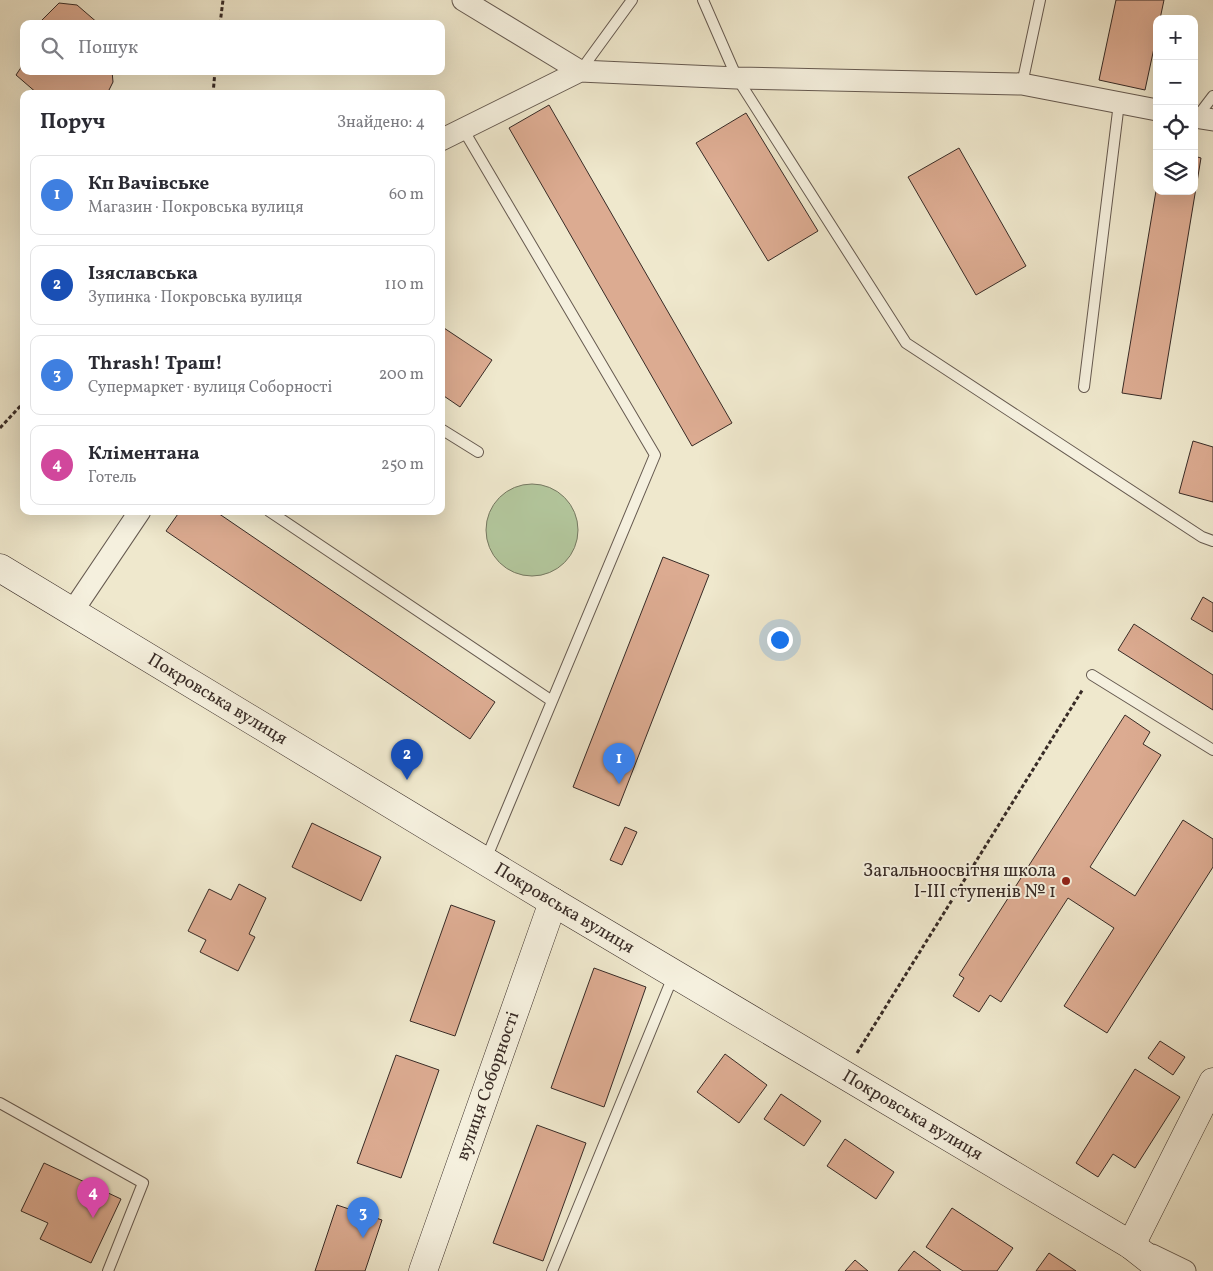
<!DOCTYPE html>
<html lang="uk">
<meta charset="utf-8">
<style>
:root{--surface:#fff;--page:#f7f7f7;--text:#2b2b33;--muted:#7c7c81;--line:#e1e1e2;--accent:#0b8043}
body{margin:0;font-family:Vollkorn,serif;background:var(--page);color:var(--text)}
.controls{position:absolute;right:15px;top:15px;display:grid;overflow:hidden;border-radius:10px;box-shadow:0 5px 20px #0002}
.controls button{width:45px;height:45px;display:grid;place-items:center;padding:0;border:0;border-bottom:1px solid var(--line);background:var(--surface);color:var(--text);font:25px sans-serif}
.you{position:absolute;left:779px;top:639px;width:18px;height:18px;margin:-12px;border:4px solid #fff;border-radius:50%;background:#1a73e8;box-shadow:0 0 0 8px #1a73e833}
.badge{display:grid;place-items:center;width:32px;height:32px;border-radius:50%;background:var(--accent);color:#fff;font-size:16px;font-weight:700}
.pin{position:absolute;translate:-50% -41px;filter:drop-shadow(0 1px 2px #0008)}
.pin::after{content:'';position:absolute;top:26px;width:18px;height:15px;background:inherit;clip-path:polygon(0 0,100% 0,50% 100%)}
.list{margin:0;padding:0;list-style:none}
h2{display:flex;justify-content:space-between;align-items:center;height:65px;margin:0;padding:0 20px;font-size:21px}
h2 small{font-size:16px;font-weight:400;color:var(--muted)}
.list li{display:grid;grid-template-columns:32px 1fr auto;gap:15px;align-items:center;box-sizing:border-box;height:80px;margin:0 10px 10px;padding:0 10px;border:1px solid var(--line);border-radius:10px}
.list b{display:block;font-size:19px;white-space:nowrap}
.list p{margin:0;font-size:16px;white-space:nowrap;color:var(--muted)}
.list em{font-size:16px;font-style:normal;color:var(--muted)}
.icon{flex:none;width:28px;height:28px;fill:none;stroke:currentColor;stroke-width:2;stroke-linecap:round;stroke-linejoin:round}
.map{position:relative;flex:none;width:1213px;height:1271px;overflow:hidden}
.search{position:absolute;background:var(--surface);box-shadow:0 5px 20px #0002;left:20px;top:20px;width:425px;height:55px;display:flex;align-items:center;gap:12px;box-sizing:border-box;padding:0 18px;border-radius:10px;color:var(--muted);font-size:19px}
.panel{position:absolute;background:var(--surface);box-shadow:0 5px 20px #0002;left:20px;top:90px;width:425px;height:425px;border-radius:10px}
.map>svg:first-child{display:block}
.green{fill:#b3c79d;stroke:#767962}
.building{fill:#dcab91;stroke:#382b26}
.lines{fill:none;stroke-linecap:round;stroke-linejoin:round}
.lane-casing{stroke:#665a50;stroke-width:12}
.street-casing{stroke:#665a50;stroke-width:23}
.secondary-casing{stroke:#382b26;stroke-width:29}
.path{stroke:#382b26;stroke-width:3;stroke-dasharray:4 2.5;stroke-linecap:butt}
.lane{stroke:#f5f0de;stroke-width:10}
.street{stroke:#f5f0de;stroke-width:21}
.secondary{stroke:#f5f0de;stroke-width:28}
.poi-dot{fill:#8f2418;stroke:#f5f0de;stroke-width:2}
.labels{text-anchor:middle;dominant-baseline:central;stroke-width:4;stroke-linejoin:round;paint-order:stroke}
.street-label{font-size:18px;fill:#382b26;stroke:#f5f0de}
.poi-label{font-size:18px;fill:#382b26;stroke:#f5f0de;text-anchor:end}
</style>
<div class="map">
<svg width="1213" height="1271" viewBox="0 0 1213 1271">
<rect width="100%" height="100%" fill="#efe8cd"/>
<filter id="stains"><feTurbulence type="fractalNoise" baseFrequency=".004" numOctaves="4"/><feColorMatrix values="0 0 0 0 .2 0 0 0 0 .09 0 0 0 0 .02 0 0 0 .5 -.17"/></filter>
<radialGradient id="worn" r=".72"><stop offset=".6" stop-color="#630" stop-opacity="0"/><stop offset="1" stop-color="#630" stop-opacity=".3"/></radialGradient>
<!-- green -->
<path class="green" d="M486 530a46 46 0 1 1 92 0a46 46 0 1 1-92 0Z"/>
<!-- building -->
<path class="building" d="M1116 0H1164L1160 19H1157V34L1145 90 1099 80Z
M59 3 77 5 99 24H38Z
M24 63V71H112L113 82 107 94H38L16 75Z
M549 105 732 423 692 446 509 128Z
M746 113 818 231 768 261 696 143Z
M959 148 1026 266 976 295 908 177Z
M1194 156 1201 158 1196 188H1194Z
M1157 185V191H1194V188H1196L1161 399 1122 393Z
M441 326 492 360 460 407 441 394Z
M1193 441 1213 447V502L1179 493Z
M180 511H215L495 702 470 739 166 531Z
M663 557 709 575 619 806 573 787Z
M1203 597 1213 603V632L1191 619Z
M1134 624 1213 675V710L1118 650Z
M1125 715 1150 732 1143 744 1161 755 1090 867 1135 896 1183 820 1213 839V867L1107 1033 1064 1006 1114 928 1068 898 1001 1002 990 995 979 1012 953 996 964 978 959 975Z
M312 823 381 857 361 901 292 867Z
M625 827 637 832 622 865 610 860Z
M239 884 266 898 249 934 255 937 238 971 200 952 206 940 188 931 209 889 231 900Z
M451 905 495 921 455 1036 410 1021Z
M594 968 646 987 604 1107 551 1088Z
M1160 1041 1185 1057 1173 1075 1148 1058Z
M725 1054 767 1085 739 1123 697 1092Z
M396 1055 439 1070 401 1178 357 1163Z
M1135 1069 1180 1097 1135 1168 1113 1154 1098 1177 1076 1163Z
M781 1094 821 1121 804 1146 764 1119Z
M537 1125 586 1143 543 1261 493 1243Z
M845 1139 894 1172 876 1199 827 1166Z
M44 1163 121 1199 91 1263 40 1239 48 1223 21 1211Z
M337 1205 382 1220 365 1271H315Z
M952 1208 1013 1248 997 1271H963L926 1247Z
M914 1251 941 1271H898Z
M1049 1253 1076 1271H1036Z
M855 1260 868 1271H845Z"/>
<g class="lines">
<!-- lane casing -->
<g class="lane-casing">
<path id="lane" d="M703 0 737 78 906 343 1202 537 1213 541
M581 70 632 0
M1022 84 1040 0
M1197 117 1213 96
M463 129 655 455 486 859
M1084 387 1119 103
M441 429 478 452
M269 511 552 701
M1092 675 1213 750
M0 1103 143 1183 108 1271
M552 1271 674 974"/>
</g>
<!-- street casing -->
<g class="street-casing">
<path id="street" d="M463 0 580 71
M1194 117 1213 120
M441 140 580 71 737 78 1022 84 1157 110
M72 612 140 511
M1152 1255 1185 1271"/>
</g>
<!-- secondary casing -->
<g class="secondary-casing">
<g id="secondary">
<path id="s1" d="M0 568 553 902 1131 1245 1164 1271"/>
<path d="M1131 1245 1213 1082"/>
<path id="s2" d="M423 1271 553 902"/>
</g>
</g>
<!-- path -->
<path class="path" d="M220 24 223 0
M213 94 215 71
M0 428 24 402
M857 1053 1083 689"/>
<!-- lane -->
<use href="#lane" class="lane"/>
<!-- street -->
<use href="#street" class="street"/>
<!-- secondary -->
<use href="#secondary" class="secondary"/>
</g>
<!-- markers -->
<circle class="poi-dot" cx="1066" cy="881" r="5"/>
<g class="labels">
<!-- street labels -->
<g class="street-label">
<text stroke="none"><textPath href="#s1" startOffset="254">Покровська вулиця</textPath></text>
<text stroke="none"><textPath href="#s1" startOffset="659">Покровська вулиця</textPath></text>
<text stroke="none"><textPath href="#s2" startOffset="196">вулиця Соборності</textPath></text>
<text stroke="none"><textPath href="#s1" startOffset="1064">Покровська вулиця</textPath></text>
</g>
<!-- poi labels -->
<g class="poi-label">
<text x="1056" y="871">Загальноосвітня школа<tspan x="1056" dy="21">І-ІІІ ступенів № 1</tspan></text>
</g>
</g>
<rect width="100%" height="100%" filter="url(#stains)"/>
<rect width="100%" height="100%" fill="url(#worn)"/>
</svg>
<div class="controls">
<button>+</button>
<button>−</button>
<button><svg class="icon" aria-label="locate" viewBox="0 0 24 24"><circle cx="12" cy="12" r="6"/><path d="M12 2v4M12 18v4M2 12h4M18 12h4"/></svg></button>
<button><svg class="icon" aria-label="layers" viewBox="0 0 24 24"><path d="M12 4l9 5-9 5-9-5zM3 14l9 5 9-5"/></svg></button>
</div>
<div class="you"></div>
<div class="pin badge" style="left:619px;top:784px;background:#3f7fe0">1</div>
<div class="pin badge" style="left:407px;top:780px;background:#1a4fb4">2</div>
<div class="pin badge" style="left:363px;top:1238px;background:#3f7fe0">3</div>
<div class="pin badge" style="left:93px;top:1218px;background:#d1479c">4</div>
<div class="search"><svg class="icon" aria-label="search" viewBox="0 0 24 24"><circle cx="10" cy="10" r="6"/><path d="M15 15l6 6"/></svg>Пошук</div>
<section class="panel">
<h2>Поруч<small>Знайдено: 4</small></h2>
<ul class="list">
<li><span class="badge" style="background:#3f7fe0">1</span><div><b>Кп Вачівське</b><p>Магазин · Покровська вулиця</p></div><em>60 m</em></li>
<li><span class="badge" style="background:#1a4fb4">2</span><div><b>Ізяславська</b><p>Зупинка · Покровська вулиця</p></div><em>110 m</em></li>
<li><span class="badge" style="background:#3f7fe0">3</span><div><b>Thrash! Траш!</b><p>Супермаркет · вулиця Соборності</p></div><em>200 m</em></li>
<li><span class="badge" style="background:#d1479c">4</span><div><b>Кліментана</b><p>Готель</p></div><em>250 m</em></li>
</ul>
</section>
</div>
